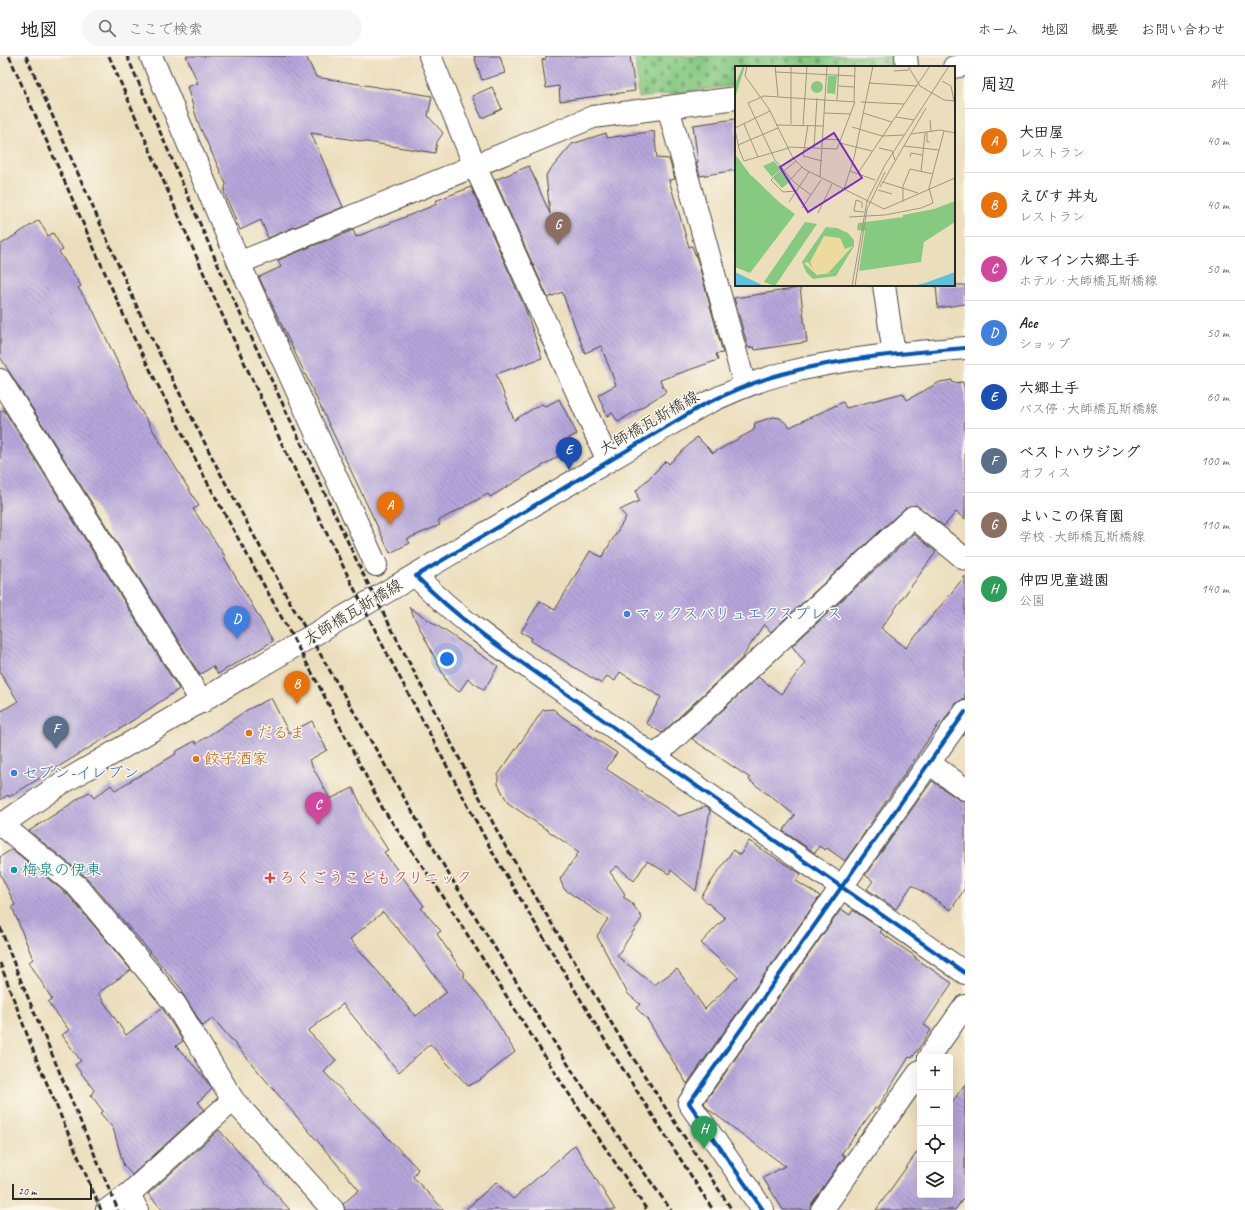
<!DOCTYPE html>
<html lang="ja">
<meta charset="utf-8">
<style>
:root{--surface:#fff;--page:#f6f6f6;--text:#222;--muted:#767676;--line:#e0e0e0;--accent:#2563eb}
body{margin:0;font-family:Caveat,"Klee One",sans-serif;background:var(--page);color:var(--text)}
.controls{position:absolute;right:12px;bottom:12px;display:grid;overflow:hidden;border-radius:4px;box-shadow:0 4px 16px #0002}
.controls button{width:36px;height:36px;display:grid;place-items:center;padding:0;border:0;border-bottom:1px solid var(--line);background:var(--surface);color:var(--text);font:20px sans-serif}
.scale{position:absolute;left:12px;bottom:10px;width:80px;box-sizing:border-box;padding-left:4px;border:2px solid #2b2b2b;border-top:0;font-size:11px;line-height:14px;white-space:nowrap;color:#2b2b2b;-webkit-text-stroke:3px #fbf7ec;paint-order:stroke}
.you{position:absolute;left:447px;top:603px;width:14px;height:14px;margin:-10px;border:3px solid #fff;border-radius:50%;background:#1a73e8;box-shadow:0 0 0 6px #1a73e833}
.badge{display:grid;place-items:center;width:26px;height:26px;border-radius:50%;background:var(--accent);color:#fff;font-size:13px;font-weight:700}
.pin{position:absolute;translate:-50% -33px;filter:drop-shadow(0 1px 2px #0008)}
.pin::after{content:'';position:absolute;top:21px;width:14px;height:12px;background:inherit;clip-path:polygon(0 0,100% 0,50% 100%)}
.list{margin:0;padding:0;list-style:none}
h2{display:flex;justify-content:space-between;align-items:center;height:52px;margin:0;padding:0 16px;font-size:17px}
h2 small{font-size:13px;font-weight:400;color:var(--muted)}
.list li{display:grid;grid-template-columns:26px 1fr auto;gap:12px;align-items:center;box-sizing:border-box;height:64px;padding:0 16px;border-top:1px solid var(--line)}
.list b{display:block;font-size:15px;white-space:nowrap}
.list p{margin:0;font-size:13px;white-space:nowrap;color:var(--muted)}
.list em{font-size:13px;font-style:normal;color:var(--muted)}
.icon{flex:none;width:22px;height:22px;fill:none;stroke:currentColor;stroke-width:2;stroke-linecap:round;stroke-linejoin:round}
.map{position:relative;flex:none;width:965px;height:1154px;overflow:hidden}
header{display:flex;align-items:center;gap:24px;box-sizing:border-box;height:56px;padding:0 20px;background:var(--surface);border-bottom:1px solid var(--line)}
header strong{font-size:19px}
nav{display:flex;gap:22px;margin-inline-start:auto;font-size:14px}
.search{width:280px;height:36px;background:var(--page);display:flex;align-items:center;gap:10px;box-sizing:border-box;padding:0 14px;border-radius:22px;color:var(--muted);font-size:15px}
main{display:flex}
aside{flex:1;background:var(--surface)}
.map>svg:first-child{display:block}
.cemetery{fill:url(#cemetery-stones);stroke:#587a56}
.building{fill:url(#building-back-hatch);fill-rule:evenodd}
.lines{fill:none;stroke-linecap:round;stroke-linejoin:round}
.minor-casing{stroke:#484641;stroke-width:24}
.tertiary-casing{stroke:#484641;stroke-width:24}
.minor{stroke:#fff;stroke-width:22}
.tertiary{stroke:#fff;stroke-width:22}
.rail{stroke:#2b2b2b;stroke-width:3;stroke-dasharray:6 3;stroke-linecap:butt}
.cycleway-casing{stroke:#fbf7ec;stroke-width:6}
.cycleway{stroke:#0057b8;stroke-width:4}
.shop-dot{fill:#3f7fe0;stroke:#fbf7ec;stroke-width:1.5}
.food-dot{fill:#e8710a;stroke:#fbf7ec;stroke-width:1.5}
.culture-dot{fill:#0f9aa8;stroke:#fbf7ec;stroke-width:1.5}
.health-dot{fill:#e0444e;stroke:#fbf7ec;stroke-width:1.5}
.labels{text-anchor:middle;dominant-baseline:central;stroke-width:3;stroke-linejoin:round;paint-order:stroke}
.street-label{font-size:16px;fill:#2b2b2b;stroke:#fbf7ec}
.shop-label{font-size:16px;fill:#366cbe;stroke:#fbf7ec;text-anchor:start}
.food-label{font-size:16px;fill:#c56008;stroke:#fbf7ec;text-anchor:start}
.culture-label{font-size:16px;fill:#0d838f;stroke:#fbf7ec;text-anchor:start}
.health-label{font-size:16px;fill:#be3a42;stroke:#fbf7ec;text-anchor:start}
.inset-road{fill:none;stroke:#9f9682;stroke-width:1}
.view{fill:#7b2cbf;fill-opacity:0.15;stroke:#7b2cbf;stroke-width:2}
.inset-edge{fill:none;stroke:#2b2b2b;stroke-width:2}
</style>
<header>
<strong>地図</strong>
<div class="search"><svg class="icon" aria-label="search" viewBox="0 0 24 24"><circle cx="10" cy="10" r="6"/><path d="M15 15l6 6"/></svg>ここで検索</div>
<nav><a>ホーム</a><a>地図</a><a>概要</a><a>お問い合わせ</a></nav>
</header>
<main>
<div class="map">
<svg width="965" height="1154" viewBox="0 0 965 1154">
<defs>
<pattern id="cemetery-stones" width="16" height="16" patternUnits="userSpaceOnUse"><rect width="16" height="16" fill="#86c981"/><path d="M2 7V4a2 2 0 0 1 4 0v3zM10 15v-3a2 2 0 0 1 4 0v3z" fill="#6ea36a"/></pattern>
<pattern id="building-back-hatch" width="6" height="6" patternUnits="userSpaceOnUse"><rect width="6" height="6" fill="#b6a6db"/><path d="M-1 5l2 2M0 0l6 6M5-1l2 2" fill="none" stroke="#9487b2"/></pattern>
</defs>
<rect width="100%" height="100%" fill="#fbf7ec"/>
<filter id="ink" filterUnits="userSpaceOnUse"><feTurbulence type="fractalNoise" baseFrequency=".025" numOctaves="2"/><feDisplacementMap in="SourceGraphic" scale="8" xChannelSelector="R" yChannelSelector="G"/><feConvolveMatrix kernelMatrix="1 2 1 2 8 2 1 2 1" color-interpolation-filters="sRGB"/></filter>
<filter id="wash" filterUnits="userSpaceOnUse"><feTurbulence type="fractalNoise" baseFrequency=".012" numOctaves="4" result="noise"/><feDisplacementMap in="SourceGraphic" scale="16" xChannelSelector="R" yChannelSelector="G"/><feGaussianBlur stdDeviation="0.9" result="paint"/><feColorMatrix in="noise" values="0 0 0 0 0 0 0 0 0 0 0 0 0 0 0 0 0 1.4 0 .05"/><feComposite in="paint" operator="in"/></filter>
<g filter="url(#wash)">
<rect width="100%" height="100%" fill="#ecdebc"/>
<!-- cemetery -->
<path class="cemetery" d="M635 0H890L891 8 870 11H736V29L639 42Z"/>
<g id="blocks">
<!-- building -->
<path class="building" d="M186 0H306L316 21 432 40 428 60 443 77 437 86 435 97 311 77 343 151 268 182 261 164 240 174 224 136 226 128 199 69 187 31 198 27Z
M474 0H500L505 17 482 24Z
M546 0H630L635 35 560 45 559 30 546 32 542 4 546 3Z
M492 31 502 53 482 62 472 40Z
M736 63V114L700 120 696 106H698L693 69Z
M654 75 657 102 669 103 675 123 669 124 689 191 692 190 698 206 723 297 716 298 718 304 660 324 666 336 618 366 612 357 607 360 598 339 616 329 601 290 585 297 562 236 548 242 495 124 529 110 550 158 546 119 572 88 606 77 607 82Z
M471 131 525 252 542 302 496 318 514 364 541 348 546 350 559 343 577 378 569 382 574 391 490 441 488 438 438 465 440 469 407 483 410 487 390 497 259 221 281 211 278 204 353 174 356 181 437 148 435 145Z
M39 164 48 180 53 177 63 194 59 196 81 230 78 232 93 254 137 348 199 450 193 453 225 500 224 501 273 585 218 618 213 610 200 619 0 301V189Z
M936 229H965V248L938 252Z
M800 232 807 286 755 294 754 291 748 292 734 242Z
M952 324 953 327 963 326 965 338V463L956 456 944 470 916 449 905 452 771 576 764 568 742 602 662 677 646 667 661 641 620 616 615 625 607 620 602 628 531 585 532 582 521 576 540 545 555 554 590 495 602 501 626 461 620 454 639 445 636 435 666 405 669 408 697 381 713 397 754 374 755 367 773 361 780 362 790 371 843 346 846 352 903 337 907 344 940 326Z
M4 354 179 633 120 673 9 741 8 739 0 744V656L18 645 0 617V356Z
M914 478 936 496 881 572 906 592 965 520V642L955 648 943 666 941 665 845 805 827 792 825 794 819 790 815 797 783 775 795 759 749 724 750 722 692 683 758 621 781 638 805 607 792 590Z
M409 551 498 610 484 634 468 623 459 636 448 628Z
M271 642 289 677 312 665 327 694 309 704 330 743 353 732 368 763 388 794 384 796 424 850 421 852 441 875 437 878 465 919 463 920 487 950 515 996 480 1024 468 1030 430 988 399 1016 343 948 308 975 336 1004 324 1016 418 1113 413 1121 444 1154H345L343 1148 359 1134 213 962 203 970 182 937 183 935 88 823 29 775 89 736 94 742 111 729 115 734 176 698 175 696 195 685 196 688 247 654ZM383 856 413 891 447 936 416 960 350 883Z
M553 653 564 662 617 697 606 713 679 760 705 751 710 754 696 835 671 814 669 818 647 805 634 825 617 810 610 816 625 838 623 841 631 846 642 862 617 900 654 929 677 913 705 953 738 921 701 887 725 862 701 841 733 794 740 799 749 785 801 818 796 825 820 840 687 1028 647 963 636 952 640 948 628 938 597 880 608 863 564 833 560 823 579 796 508 747 498 728V719L543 654Z
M932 725 958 743 965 745V832L951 854 912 829 896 853 867 833 873 825 865 819Z
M12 793 69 840 131 914 98 937 126 979 162 952 183 985 176 990 204 1021 212 1033 198 1046 204 1053 202 1055 132 1119 124 1110 113 1072 100 1057 103 1055 91 1039 94 1034 75 1009 81 1005 62 979 69 974 48 946 52 943 29 906 33 903 12 851 15 849 0 817V801Z
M841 853 850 859 853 854 882 874 880 876 916 901 915 902 952 927 924 969 931 974 912 1002 909 1001 877 1053 875 1052 841 1098 845 1100 812 1147 810 1154H783L763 1122 785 1110 708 1053 704 1047Z
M965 1028V1140L955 1154H876L920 1092V1139H950V1049Z
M219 1074 290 1154H163L148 1138Z
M575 1089 615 1154H465L496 1126 513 1143Z"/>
</g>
</g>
<g filter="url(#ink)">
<use href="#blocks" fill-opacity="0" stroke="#484641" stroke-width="1"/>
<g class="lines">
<!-- minor casing -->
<g class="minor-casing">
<path id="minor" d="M151 0 239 207 376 509
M430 0 475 110 608 405
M906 0 907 11
M954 11 965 9
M668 51 745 330
M239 207 593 61 736 42
M884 229 894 299
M0 324 202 646
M416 520C469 575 537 616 599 661 720 748 843 831 965 917
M654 701 913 461 965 503
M929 707 965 733
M2 769 78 831 175 948 233 1044 333 1154
M929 1001 965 950
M129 1138 137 1154
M107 1154 129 1138 233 1044
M763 1154 689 1047 965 656
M822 1154 920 1015"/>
</g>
<!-- tertiary casing -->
<g class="tertiary-casing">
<path id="tertiary" d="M0 770 59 729 703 349C728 337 755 325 782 318 841 302 904 297 965 292"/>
</g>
<!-- minor -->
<use href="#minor" class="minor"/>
<!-- tertiary -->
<use href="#tertiary" class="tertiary"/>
<!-- rail -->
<path class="rail" d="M9 0 132 278 205 422 317 626 383 753 439 834 563 1029 647 1154
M26 0 145 269 219 415 291 548 451 822 576 1021 671 1154
M109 0 214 241 282 388 382 588 493 797 612 996 713 1154
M127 0 228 232 363 518 504 788 624 988 732 1154
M0 871 18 918 118 1154
M0 907 36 1002 101 1154"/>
<!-- cycleway casing -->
<g class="cycleway-casing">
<path id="cycleway" d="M965 292C904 297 841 302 782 318 755 325 728 337 703 349L416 520C469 575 537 616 599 661 720 748 843 831 965 917
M763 1154 689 1047 965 656"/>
</g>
<!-- cycleway -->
<use href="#cycleway" class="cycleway"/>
</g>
</g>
<!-- markers -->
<g class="shop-dot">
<circle cx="627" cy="558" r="4"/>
<circle cx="14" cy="717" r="4"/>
</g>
<g class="food-dot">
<circle cx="249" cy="677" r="4"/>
<circle cx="196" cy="703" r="4"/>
</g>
<circle class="culture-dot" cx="14" cy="814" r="4"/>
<path class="health-dot" d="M268 816h4v4h4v4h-4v4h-4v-4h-4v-4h4z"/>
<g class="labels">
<!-- street labels -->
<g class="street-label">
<text transform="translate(649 367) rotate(-30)">大師橋瓦斯橋線</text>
<text transform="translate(353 556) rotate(-31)">大師橋瓦斯橋線</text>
</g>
<!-- shop labels -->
<g class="shop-label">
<text x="635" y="558">マックスバリュエクスプレス</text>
<text x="22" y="717">セブン-イレブン</text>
</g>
<!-- food labels -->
<g class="food-label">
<text x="257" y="677">だるま</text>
<text x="204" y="703">餃子酒家</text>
</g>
<!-- culture labels -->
<g class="culture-label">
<text x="22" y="814">梅泉の伊東</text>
</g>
<!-- health labels -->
<g class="health-label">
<text x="279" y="822">ろくごうこどもクリニック</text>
</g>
</g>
<!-- overview -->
<g transform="translate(735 10)">
<rect width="220" height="220" fill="#ecdebc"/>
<path d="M8 0H10L0 32V18ZM93 10H102L100 28 92 27ZM76 21a6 6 0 1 1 12 0a6 6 0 1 1-12 0ZM17 110 45 137 44 138 25 122 15 112ZM91 161 102 162 113 167 119 174V180L101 210 78 213 71 206 67 196Z" fill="#86c981"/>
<path d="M89 170 105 172 110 183 118 180 93 207 103 206 82 209 69 197 73 196 78 203 75 196Z" fill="#eeda9e"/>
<path d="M39 95 46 103 37 111 28 100ZM47 104 56 115 47 122 38 112Z" fill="#86c981"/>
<path d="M0 88 25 122 60 148 15 207 0 201ZM220 135V156L189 176 186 196 124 205 130 165 122 164 123 157 168 151V149L199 143ZM70 156 82 158 40 220 29 216Z" fill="#86c981"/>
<path d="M0 206 25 218 27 220H0ZM220 206V220H178L190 217Z" fill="#5dc2db"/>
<path class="inset-road" d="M12 0 10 10 34 43 58 92 69 103 149 143 220 112M40 0 43 30M56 0V58M173 0 185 20 209 34 220 35M159 5 174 4M40 6 120 10M207 15 216 20 219 35M134 17 182 20M103 20 119 21M102 34 104 0M119 36 120 0M126 36 169 38M89 47 116 48M161 51 179 54M195 54 196 66M157 56 195 0M9 58 23 91M41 59 89 60M68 59 72 0M73 59 68 90 87 95M117 61 147 70 169 69M0 62 35 45M0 63 4 83 9 95 54 82M192 66V76H195M176 68 205 64 220 67M88 73 106 74M105 77 137 85M3 79 43 62M169 80 204 84M53 81 102 83 120 36 29 30 13 37 40 94 59 116 76 129M79 82 82 32M144 82 157 85 160 94M175 91 176 87 187 89M47 103 36 114 48 126 61 125M49 105 61 95M115 105 140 114M186 106 190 67M123 107 157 56 128 47M85 111 92 0M56 113 67 101M148 116 183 127M145 121 191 42M109 123 119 92 138 0M143 124 157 128M54 136 74 106M168 136V120L175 103 198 108M67 142 86 114M127 142V136L121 134 119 145 129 146M83 147 97 118M114 151 150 149 186 142 198 137 194 122 209 65M117 220 132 135 150 99 214 0M120 220 132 143 150 106"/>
<path class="view" d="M99 67 127 112 73 146 45 101Z"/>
<rect width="220" height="220" class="inset-edge"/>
</g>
</svg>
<div class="controls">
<button>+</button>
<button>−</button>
<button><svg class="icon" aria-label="locate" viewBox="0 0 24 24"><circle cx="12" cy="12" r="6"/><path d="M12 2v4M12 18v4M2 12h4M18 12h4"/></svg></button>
<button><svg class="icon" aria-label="layers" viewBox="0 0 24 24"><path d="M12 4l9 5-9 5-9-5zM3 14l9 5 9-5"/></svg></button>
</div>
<div class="scale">20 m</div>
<div class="you"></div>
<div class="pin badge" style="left:390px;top:469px;background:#e8710a">A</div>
<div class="pin badge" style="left:297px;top:648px;background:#e8710a">B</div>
<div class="pin badge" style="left:318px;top:769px;background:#d1479c">C</div>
<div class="pin badge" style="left:237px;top:583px;background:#3f7fe0">D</div>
<div class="pin badge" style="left:569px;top:414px;background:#1a4fb4">E</div>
<div class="pin badge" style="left:56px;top:693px;background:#5c6f8a">F</div>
<div class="pin badge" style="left:558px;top:189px;background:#8d6e63">G</div>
<div class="pin badge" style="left:704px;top:1093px;background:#2e9e5b">H</div>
</div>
<aside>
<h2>周辺<small>8件</small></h2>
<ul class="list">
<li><span class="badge" style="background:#e8710a">A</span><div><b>大田屋</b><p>レストラン</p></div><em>40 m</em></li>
<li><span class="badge" style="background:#e8710a">B</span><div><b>えびす 丼丸</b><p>レストラン</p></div><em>40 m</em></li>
<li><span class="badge" style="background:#d1479c">C</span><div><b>ルマイン六郷土手</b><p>ホテル · 大師橋瓦斯橋線</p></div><em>50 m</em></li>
<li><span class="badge" style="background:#3f7fe0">D</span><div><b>Ace</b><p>ショップ</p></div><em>50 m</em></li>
<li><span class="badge" style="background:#1a4fb4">E</span><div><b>六郷土手</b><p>バス停 · 大師橋瓦斯橋線</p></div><em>60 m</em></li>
<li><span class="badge" style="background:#5c6f8a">F</span><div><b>ベストハウジング</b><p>オフィス</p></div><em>100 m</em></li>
<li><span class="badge" style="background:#8d6e63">G</span><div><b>よいこの保育園</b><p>学校 · 大師橋瓦斯橋線</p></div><em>110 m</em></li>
<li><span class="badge" style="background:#2e9e5b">H</span><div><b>仲四児童遊園</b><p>公園</p></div><em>140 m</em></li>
</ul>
</aside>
</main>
